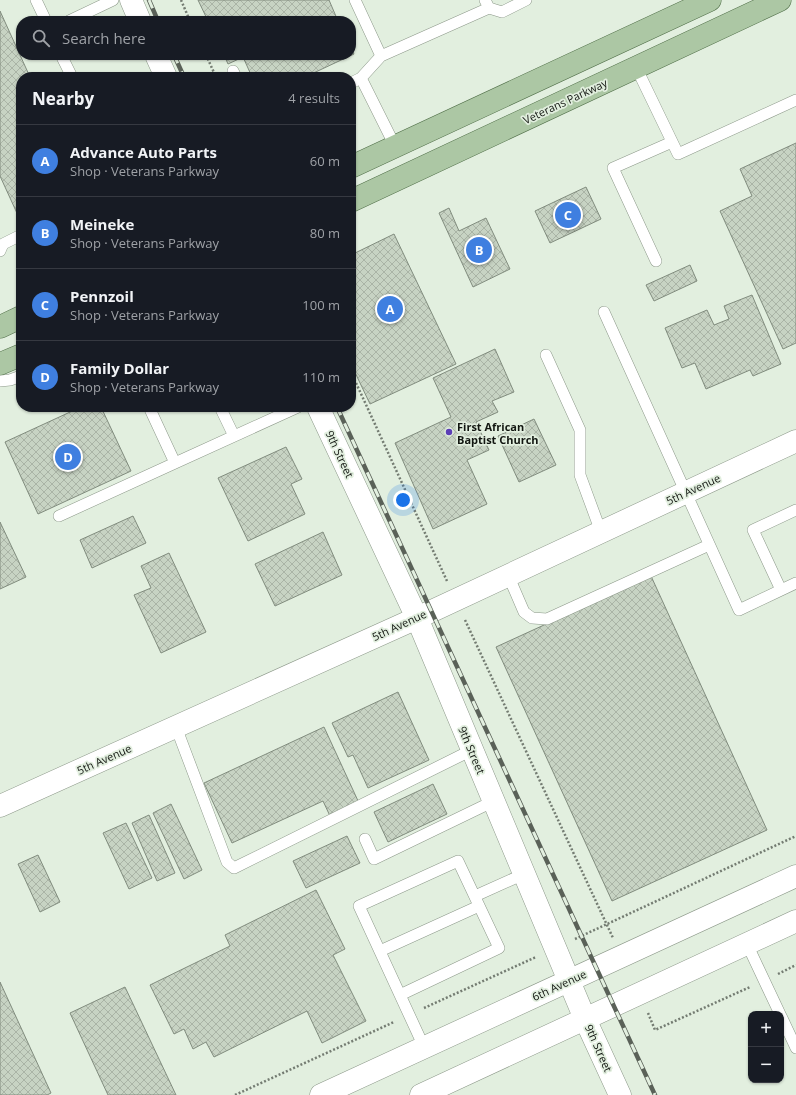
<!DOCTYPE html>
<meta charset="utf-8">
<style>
:root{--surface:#171b24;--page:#242831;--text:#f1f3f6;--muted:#9ea1a6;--line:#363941;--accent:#aea2d9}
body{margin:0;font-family:"Open Sans",sans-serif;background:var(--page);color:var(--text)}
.controls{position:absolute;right:12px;bottom:12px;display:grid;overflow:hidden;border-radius:8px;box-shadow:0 1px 3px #0004}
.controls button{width:36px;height:36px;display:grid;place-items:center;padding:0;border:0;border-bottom:1px solid var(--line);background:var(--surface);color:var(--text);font:20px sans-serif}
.you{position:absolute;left:403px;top:500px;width:14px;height:14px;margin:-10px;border:3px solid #fff;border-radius:50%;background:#1a73e8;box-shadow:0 0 0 6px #1a73e833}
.badge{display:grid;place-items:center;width:26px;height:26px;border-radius:50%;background:var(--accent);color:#fff;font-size:13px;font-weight:700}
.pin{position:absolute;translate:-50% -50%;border:2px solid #fff;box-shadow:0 1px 4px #0006}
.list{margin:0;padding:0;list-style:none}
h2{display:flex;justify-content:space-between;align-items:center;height:52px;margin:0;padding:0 16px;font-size:17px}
h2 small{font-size:13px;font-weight:400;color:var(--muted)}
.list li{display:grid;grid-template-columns:26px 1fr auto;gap:12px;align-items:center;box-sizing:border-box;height:72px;padding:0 16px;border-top:1px solid var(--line)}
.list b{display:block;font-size:15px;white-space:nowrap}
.list p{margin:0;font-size:13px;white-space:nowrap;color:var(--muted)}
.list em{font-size:13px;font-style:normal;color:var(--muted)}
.icon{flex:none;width:22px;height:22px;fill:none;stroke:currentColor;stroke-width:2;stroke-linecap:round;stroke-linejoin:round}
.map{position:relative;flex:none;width:796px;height:1095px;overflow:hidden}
.search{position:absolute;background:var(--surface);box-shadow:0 1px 3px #0004;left:16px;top:16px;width:340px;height:44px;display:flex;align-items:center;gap:10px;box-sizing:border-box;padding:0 14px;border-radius:16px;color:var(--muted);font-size:15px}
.panel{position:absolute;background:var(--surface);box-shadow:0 1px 3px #0004;left:16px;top:72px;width:340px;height:340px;border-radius:16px}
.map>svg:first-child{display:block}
.building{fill:url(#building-cross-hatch);stroke:#818c7e}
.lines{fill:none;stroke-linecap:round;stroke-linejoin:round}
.service-casing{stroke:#8c9889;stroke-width:12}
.minor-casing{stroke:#8c9889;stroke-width:23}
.secondary-casing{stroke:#8c9889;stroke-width:23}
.primary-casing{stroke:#52704a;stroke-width:23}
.path{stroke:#747c72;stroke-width:2.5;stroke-dasharray:2 2;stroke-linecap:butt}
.service{stroke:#fff;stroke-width:11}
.minor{stroke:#fff;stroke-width:22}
.secondary{stroke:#fff;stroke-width:22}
.primary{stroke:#acc7a4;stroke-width:22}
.rail-casing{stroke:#5a6158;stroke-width:4.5}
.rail{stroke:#e2efdf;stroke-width:3;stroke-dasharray:9;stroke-linecap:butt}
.poi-dot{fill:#5c3eb6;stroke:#e2efdf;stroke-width:1.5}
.labels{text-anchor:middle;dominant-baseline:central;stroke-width:3.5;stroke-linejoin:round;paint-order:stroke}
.street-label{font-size:11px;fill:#121611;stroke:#e2efdf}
.poi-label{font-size:11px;font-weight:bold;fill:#121611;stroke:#e2efdf;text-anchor:start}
</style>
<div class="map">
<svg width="796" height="1095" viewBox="0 0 796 1095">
<defs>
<pattern id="building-cross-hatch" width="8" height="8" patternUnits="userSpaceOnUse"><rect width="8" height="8" fill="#c7d3c3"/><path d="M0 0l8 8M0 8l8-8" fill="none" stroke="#aab4a6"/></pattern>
</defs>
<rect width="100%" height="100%" fill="#e2efdf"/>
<!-- building -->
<path class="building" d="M198 0H329L338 21H208Z
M0 11 30 77H21V222L0 176Z
M351 49 354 54 305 77H252L243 57 228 64 224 55H351Z
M796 143V343L783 349 720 211 752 196 740 169Z
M586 187 601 219 550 243 535 211Z
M449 208 459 231 486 218 510 269 473 287 439 213Z
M394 234 456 364 370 404 351 364V255Z
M690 265 697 281 654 301 646 285Z
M752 295 781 364 753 376 750 370 706 389 695 363 682 368 665 328 707 310 714 325 729 319 724 306Z
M495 349 514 392 492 401 498 412 476 422 489 450 467 460 487 504 433 529 395 443 451 417 433 378Z
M81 407H101L131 471 38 514 5 442Z
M534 419 556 465 519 482 498 436Z
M286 447 302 479 291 484 305 514 248 541 218 478Z
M133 516 146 543 92 568 80 540Z
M0 522 26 577 0 589Z
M323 532 342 575 275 606 255 564Z
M169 553 206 632 161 653 134 595 151 588 141 566Z
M651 576 767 830 612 901 496 647Z
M398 692 429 760 368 788 353 755 348 757 332 723Z
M324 727 359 803 330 816 323 801 232 843 204 783Z
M433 784 447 814 388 842 374 812Z
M171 804 202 870 184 879 153 813Z
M149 815 175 873 157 881 132 823Z
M126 823 152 878 129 889 103 833Z
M347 836 360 863 306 888 293 861Z
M38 855 60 902 40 912 18 864Z
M316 890 345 949 333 955 366 1021 322 1043 307 1011 214 1057 206 1042 193 1049 184 1029 174 1034 150 985 230 946 225 935Z
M0 982 51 1093 47 1095H0Z
M125 987 176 1095H108L70 1013Z"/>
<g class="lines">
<!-- service casing -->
<g class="service-casing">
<path id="service" d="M36 0 46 21
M355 0 381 56 361 78
M489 8 502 12 526 0
M69 21 113 0
M61 55 72 77
M381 56 489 8 485 0
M636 67 678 154 796 100
M233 71 236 77
M351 83 361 78 395 146
M0 251 3 244 21 235
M656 261 613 168 672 142
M604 312 739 610 796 583
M546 355 580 430V475L601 532
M0 381 10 380 21 376
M149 407 175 463 298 407
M220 407 234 436
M59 516 175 463
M508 575 524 612 532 618 547 619 709 545
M781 590 753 530 796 510
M176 727 227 862 234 868 472 750
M365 839 374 859 494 801
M475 896 524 874
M747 944 780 1014
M380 951 479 906
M400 995 499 948 458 861 359 906 424 1047
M781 1016 796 1048"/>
</g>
<!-- minor casing -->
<g class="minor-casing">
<path id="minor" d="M131 0 140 21
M156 55 166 77
M318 407 417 618 585 1019 620 1095
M0 806 417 618 796 441"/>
</g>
<!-- secondary casing -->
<g class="secondary-casing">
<path id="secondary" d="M321 1095 796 876
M421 1095 796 921"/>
</g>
<!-- primary casing -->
<g class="primary-casing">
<path id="primary" d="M351 167 710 0
M351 201 780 0
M0 327 21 317
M0 364 21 355"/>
</g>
<!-- path -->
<path class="path" d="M181 0 190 21
M206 55 216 77
M351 372 447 581
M465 620 613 938
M575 939 796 836
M778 974 796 965
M424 1008 536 957
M648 1013 655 1030 750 987
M235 1095 394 1022"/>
<!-- service -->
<use href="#service" class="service"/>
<!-- minor -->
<use href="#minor" class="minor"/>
<!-- secondary -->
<use href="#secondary" class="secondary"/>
<!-- primary -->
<use href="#primary" class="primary"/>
<!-- rail casing -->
<g class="rail-casing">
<path id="rail" d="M149 0 158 21
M174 55 184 77
M337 407 655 1095"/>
</g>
<!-- rail -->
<use href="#rail" class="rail"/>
</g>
<!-- markers -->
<circle class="poi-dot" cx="449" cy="432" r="4"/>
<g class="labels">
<!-- street labels -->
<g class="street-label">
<text transform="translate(565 101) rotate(-25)">Veterans Parkway</text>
<text transform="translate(340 454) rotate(65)">9th Street</text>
<text transform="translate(693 489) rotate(-25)">5th Avenue</text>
<text transform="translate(399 625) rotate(-25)">5th Avenue</text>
<text transform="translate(472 750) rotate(67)">9th Street</text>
<text transform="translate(104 759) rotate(-24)">5th Avenue</text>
<text transform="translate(559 985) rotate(-25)">6th Avenue</text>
<text transform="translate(599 1048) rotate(66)">9th Street</text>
</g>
<!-- poi labels -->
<g class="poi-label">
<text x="457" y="426">First African<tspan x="457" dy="13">Baptist Church</tspan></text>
</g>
</g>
</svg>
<div class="controls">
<button>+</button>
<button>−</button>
</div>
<div class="you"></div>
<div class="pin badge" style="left:390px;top:309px;background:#3f7fe0">A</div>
<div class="pin badge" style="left:479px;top:250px;background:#3f7fe0">B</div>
<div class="pin badge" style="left:568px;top:215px;background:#3f7fe0">C</div>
<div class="pin badge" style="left:68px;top:457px;background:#3f7fe0">D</div>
<div class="search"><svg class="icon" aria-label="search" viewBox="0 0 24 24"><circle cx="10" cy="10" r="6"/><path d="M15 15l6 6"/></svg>Search here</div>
<section class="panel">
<h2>Nearby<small>4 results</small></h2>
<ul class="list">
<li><span class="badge" style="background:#3f7fe0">A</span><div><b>Advance Auto Parts</b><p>Shop · Veterans Parkway</p></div><em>60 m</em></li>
<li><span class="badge" style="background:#3f7fe0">B</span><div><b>Meineke</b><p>Shop · Veterans Parkway</p></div><em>80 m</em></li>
<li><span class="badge" style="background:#3f7fe0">C</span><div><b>Pennzoil</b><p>Shop · Veterans Parkway</p></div><em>100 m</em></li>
<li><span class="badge" style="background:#3f7fe0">D</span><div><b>Family Dollar</b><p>Shop · Veterans Parkway</p></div><em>110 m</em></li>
</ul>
</section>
</div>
